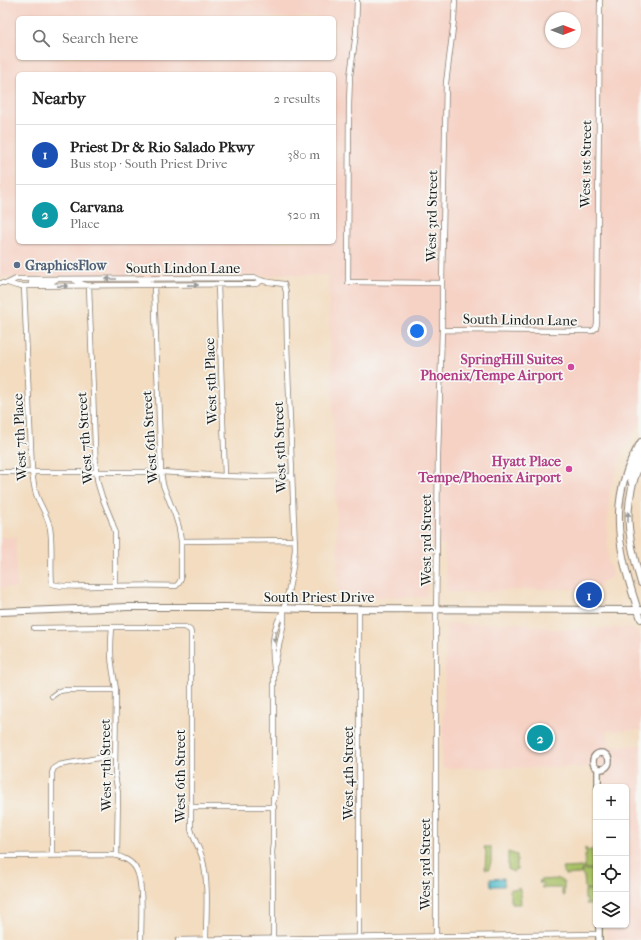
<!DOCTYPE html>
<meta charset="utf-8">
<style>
:root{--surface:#fff;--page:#f2f2f2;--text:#222;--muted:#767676;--line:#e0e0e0;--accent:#d1495b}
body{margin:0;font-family:"IM FELL French Canon",serif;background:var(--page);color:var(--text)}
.controls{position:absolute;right:12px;bottom:12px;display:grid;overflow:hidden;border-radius:6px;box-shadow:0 1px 3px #0004}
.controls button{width:36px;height:36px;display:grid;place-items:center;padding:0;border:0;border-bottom:1px solid var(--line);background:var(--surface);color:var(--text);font:20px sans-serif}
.compass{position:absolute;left:545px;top:12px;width:36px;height:36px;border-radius:50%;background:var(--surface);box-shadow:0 1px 3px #0004;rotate:90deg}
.you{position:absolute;left:417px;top:331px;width:14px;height:14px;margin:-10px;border:3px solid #fff;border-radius:50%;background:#1a73e8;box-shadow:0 0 0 6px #1a73e833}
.badge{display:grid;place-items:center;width:26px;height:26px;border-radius:50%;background:var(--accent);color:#fff;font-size:13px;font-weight:700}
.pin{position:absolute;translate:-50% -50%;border:2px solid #fff;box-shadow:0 1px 4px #0006}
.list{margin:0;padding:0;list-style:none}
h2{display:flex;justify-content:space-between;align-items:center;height:52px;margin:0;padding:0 16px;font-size:17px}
h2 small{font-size:13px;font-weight:400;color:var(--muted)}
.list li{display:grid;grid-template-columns:26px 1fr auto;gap:12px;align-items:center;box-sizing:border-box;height:60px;padding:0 16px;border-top:1px solid var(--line)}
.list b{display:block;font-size:15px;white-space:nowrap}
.list p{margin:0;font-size:13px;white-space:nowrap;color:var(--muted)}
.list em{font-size:13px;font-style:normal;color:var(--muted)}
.icon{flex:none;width:22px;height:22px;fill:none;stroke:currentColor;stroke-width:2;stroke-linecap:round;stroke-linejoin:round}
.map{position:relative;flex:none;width:641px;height:940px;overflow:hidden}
.search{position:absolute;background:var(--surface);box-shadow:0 1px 3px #0004;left:16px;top:16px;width:320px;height:44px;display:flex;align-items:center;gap:10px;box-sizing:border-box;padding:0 14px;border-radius:6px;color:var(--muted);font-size:15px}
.panel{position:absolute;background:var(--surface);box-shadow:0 1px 3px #0004;left:16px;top:72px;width:320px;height:172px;border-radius:6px}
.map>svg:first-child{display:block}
.built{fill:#f6d2c5;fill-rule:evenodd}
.green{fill:#a7c065;stroke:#626e40}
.water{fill:#51bdcb;stroke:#366c74}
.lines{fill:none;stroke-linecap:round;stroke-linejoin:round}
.minor-casing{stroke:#887c6e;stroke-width:6}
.tertiary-casing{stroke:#887c6e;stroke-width:8}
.secondary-casing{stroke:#887c6e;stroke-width:8}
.minor{stroke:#fff;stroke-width:4.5}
.tertiary{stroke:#fff;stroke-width:5.5}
.secondary{stroke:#fff;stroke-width:6}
.oneway{fill:#999}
.service-dot{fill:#5c6f8a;stroke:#f6f6f2;stroke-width:1.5}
.hotel-dot{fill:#d1479c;stroke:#f6f6f2;stroke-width:1.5}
.labels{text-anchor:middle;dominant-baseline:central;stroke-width:3.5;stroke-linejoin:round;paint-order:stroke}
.street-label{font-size:14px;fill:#1c1c1c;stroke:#f6f6f2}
.service-label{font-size:14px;font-weight:bold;fill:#4e5e75;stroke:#f6f6f2;text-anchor:start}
.hotel-label{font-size:14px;font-weight:bold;fill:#b23c85;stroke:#f6f6f2;text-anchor:end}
</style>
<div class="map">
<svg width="641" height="940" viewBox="0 0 641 940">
<rect width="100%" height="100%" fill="#f6f6f2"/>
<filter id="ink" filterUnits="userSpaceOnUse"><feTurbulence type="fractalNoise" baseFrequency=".025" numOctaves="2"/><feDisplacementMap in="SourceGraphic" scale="8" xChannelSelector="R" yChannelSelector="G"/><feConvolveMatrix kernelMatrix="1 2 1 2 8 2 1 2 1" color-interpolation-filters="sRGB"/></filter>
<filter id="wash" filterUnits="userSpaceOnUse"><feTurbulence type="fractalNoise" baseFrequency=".012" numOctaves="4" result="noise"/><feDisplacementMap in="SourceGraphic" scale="16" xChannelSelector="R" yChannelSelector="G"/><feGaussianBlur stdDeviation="0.9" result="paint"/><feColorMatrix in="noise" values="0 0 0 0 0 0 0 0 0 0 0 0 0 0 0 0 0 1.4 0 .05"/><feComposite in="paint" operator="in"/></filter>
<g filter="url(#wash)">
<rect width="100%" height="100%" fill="#f3dcbf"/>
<!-- built -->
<path class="built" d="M0 0H595V12H604L605 0H641V421L621 455 610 491 607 523 608 561 613 575 595 589H536L448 593 446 589 444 545 429 543 427 595 426 597H339L328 275 293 276 292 274H275L274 276 0 277ZM18 18H334V58H18ZM551 18H575V42H551ZM18 74H334V242H18Z
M0 537H16V588H0Z
M520 623 553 629 631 628 639 633 641 639V730L607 731 610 747 641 745V940H606V925H626V787H605V767L442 768 446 624Z"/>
<!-- green -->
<path class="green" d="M484 847H491V862L489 869H485L486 852Z
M585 848 589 851 592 849V869H584L585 867V855H587L586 852 585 851Z
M508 852 517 855V869H515L513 872 508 869Z
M583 867 580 874 565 875 562 868Z
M583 870H592V889H585L584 876 581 874Z
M558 879 564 882V896L562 895V888H543L541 887 543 886V883H539L540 880Z
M519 888 520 890 521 904H513L510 899V889H516Z
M585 890H592V904H586L587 899H585Z"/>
<!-- water -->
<path class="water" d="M504 878V886H491L490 879Z"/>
</g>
<g filter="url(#ink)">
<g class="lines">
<!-- minor casing -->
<g class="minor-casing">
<path id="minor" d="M357 0 356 33 350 76 349 104 348 282 442 283
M75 281 89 286 96 472 98 484 102 497 111 519 115 531V586
M0 283H8L17 286 256 284 261 281
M8 283 16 279 256 278C264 283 274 282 284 284L286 292 287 344 295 549C293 568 290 589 284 607 283 612 280 617 278 621 272 635 272 654 274 668V773C276 782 276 791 274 800
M31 283H50L55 280
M216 284 218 285 225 476
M24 286 32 471C33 480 34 490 38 499 42 508 48 517 50 528 53 546 50 566 52 584 65 588 81 586 95 586 122 586 149 585 176 586L179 583 181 579V541L179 528 175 515 163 485 161 472 154 286 149 283 140 281
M442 330 592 331 596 328 597 323 600 0
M0 472H161L225 476 258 477 292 476
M181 541 295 540
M112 627C111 639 110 653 112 665 113 674 115 682 116 690L115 775 118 793 117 856
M34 628 112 627H185L190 630 191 633V829C194 841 201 850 203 861 209 887 206 914 206 939
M275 664 284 622V610
M52 696 59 691 66 690H116
M191 807H274
M52 855V773L54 768 59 765 115 755
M0 856 113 855C121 856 132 861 136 869 144 883 141 923 141 940
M359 937V609
M436 937V623L438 454 442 330V283L446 83 454 20 455 0
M178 940 598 934
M273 940V870L272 852 273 844V798"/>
</g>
<!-- tertiary casing -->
<g class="tertiary-casing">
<path id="tertiary" d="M593 761a8 8 0 1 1 16 0a8 8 0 1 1-16 0Z
M598 787V769
M599 925V940"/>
</g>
<!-- secondary casing -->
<g class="secondary-casing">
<path id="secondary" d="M641 442C604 501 620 558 641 619
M641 461C621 506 628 538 641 583
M632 484 630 476 631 472 641 450
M0 612 128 607H225L310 609 641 610"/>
</g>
<!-- minor -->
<use href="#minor" class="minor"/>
<!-- tertiary -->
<use href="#tertiary" class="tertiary"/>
<!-- secondary -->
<use href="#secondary" class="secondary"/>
</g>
<!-- one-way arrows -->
<defs><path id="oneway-solid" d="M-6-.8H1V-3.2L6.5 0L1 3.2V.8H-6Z"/></defs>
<g class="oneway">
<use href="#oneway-solid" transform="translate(111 279) rotate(180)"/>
<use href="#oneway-solid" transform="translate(193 285) rotate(-1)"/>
<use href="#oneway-solid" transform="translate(63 286) rotate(-1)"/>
<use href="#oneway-solid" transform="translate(628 517) rotate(-89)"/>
<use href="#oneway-solid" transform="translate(275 637) rotate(98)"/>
</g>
</g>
<!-- markers -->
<circle class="service-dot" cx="17" cy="265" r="4"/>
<g class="hotel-dot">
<circle cx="571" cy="367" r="4"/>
<circle cx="569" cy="469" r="4"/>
</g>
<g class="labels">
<!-- street labels -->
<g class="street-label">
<text transform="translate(586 164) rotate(-89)">West 1st Street</text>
<text transform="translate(432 216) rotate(-89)">West 3rd Street</text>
<text x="183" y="268">South Lindon Lane</text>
<text transform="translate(520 320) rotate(1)">South Lindon Lane</text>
<text transform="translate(211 381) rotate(-92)">West 5th Place</text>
<text transform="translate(20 437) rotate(-93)">West 7th Place</text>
<text transform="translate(150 437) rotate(-94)">West 6th Street</text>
<text transform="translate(85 438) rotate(-94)">West 7th Street</text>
<text transform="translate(280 447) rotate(-92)">West 5th Street</text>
<text transform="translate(426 540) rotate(-90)">West 3rd Street</text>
<text x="319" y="597">South Priest Drive</text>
<text transform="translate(106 765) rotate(-91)">West 7th Street</text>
<text transform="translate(348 773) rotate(-90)">West 4th Street</text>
<text transform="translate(180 776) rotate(-90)">West 6th Street</text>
<text transform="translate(425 864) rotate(-90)">West 3rd Street</text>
</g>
<!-- service labels -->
<g class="service-label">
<text x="25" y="265">GraphicsFlow</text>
</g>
<!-- hotel labels -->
<g class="hotel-label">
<text x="563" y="359">SpringHill Suites<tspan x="563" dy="16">Phoenix/Tempe Airport</tspan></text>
<text x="561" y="461">Hyatt Place<tspan x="561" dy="16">Tempe/Phoenix Airport</tspan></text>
</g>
</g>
</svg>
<div class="controls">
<button>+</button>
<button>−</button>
<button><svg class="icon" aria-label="locate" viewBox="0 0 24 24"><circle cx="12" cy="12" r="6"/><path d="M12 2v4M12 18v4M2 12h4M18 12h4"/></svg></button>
<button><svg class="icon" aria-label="layers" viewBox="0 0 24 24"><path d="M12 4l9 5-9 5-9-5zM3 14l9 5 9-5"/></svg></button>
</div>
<svg class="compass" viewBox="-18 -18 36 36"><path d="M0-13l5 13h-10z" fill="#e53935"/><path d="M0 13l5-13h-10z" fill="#767676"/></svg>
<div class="you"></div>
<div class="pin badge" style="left:589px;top:595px;background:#1a4fb4">1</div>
<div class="pin badge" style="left:540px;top:738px;background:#0f9aa8">2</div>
<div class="search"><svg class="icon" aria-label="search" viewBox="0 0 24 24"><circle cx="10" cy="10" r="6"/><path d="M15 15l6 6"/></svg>Search here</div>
<section class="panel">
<h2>Nearby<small>2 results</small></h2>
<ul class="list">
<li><span class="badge" style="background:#1a4fb4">1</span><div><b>Priest Dr &amp; Rio Salado Pkwy</b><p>Bus stop · South Priest Drive</p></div><em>380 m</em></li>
<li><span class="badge" style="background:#0f9aa8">2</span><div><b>Carvana</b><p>Place</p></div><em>520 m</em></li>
</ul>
</section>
</div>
